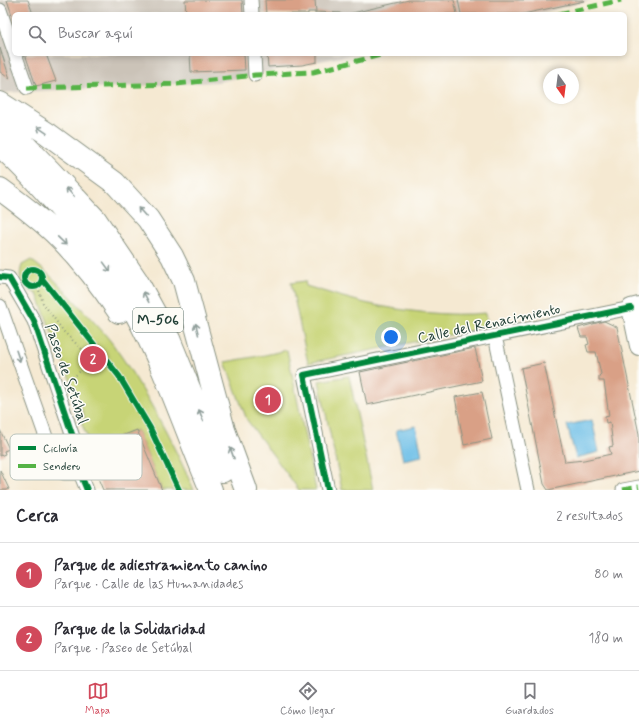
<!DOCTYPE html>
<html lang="es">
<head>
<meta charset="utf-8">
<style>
  body { margin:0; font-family:Mynerve,sans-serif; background:#f2f2f3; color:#2b2b33 }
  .compass { position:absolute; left:543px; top:68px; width:36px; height:36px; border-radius:50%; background:#fff; box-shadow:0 2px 6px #0003; rotate:166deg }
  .you { position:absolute; left:391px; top:337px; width:14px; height:14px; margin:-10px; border:3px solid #fff; border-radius:50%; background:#1a73e8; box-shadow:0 0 0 6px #1a73e833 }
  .badge { display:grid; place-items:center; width:26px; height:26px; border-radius:50%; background:#d1495b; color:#fff; font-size:13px; font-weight:700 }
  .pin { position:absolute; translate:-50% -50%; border:2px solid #fff; box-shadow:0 1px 4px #0006 }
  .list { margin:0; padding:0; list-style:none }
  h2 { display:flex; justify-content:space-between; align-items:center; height:52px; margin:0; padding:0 16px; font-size:17px }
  h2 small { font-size:13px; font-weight:400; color:#7c7c81 }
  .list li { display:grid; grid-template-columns:26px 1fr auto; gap:12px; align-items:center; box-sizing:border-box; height:64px; padding:0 16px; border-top:1px solid #e1e1e2 }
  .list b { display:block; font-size:15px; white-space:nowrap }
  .list p { margin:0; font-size:13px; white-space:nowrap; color:#7c7c81 }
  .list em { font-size:13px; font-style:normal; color:#7c7c81 }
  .icon { flex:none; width:22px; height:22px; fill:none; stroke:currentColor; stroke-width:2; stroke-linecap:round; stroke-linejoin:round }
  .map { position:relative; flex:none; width:639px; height:490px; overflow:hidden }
  .search { position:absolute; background:#fff; box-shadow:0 2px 6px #0003; left:12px; right:12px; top:12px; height:44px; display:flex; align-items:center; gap:10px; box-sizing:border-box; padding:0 14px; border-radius:6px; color:#7c7c81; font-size:15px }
  .sheet { height:180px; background:#fff }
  nav { display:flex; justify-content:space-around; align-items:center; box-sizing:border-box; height:56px; border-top:1px solid #e1e1e2; background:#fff; font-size:11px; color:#7c7c81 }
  nav a { display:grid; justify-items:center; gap:2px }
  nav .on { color:#d1495b }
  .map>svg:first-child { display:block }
</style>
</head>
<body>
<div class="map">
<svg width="639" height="490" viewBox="0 0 639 490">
  <rect width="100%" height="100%" fill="#fdfcf7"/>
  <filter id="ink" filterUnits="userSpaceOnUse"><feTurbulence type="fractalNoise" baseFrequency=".025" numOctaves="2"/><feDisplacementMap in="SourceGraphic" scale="8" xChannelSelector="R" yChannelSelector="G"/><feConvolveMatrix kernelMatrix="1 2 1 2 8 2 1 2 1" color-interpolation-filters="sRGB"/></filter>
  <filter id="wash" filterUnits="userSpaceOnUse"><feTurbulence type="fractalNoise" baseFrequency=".012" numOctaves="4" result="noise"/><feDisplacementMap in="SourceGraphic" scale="16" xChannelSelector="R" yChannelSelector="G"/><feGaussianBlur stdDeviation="0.9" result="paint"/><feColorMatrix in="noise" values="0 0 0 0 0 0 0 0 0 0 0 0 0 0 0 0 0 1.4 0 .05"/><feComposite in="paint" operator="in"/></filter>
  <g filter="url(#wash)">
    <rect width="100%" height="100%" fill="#f5e9d2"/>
    <path fill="#cbc3b8" d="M 0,0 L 592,0 L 537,14 L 14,14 L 14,54 L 354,54 L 218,82 L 3,93 L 0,91 Z"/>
    <path fill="#c7d476" stroke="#738855" d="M 31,260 C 50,274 66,291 82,309 C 92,320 103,331 112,343 C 145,389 171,439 194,490 L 162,490 L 137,430 L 92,448 L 80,420 L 85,418 L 37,294 C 23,288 17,280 22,265 Z
      M 305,281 L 306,286 C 326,292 345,298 365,303 C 401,311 449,317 486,313 L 489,327 L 308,363 L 291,283 Z
      M 287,350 L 316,490 L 299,490 L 247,420 L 225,362 L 265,355 Z
      M 349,376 L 373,490 L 342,490 L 319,381 Z"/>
    <path fill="#6bbee7" stroke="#457e8e" d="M 592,420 L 599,452 L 576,458 L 567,425 Z
      M 416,426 L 422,456 L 403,460 L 396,430 Z"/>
    <g id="blocks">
      <path fill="#d9a086" d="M 7,0 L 28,0 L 33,14 L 14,14 L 14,21 Z
        M 185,0 L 242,0 L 243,14 L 186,14 Z
        M 265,0 L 315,0 L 316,12 L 308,12 L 308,14 L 266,14 Z
        M 409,0 L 454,0 L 457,14 L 348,14 Z
        M 458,0 L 584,0 L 584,1 L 523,14 L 461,14 Z
        M 315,12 L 341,13 L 341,14 L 315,14 Z
        M 0,48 L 10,79 L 0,72 Z
        M 25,54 L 46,54 L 56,81 L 36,86 Z
        M 190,54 L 244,54 L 245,70 L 191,72 Z
        M 267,54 L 317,54 L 317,62 L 302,65 L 268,67 Z
        M 604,321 L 617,327 L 639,434 L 639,471 L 548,490 L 544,484 L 521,368 L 544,363 L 565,462 L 584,460 L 611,454 L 609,447 L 613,446 L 610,422 L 606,423 L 605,417 L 609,416 L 604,381 L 599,381 L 599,376 L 601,374 L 596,352 L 588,352 L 586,345 L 589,344 L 587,337 L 581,337 L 578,328 Z
        M 475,348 L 482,381 L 367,405 L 360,372 Z
        M 482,392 L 492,439 L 464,445 L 455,397 Z
        M 0,430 L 9,449 L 4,451 L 5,454 L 0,456 Z
        M 137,430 L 162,490 L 103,490 L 86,450 Z
        M 0,470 L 9,489 L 7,490 L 0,490 Z"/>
    </g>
  </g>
  <g filter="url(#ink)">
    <use href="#blocks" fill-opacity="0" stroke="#8a9383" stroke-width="1"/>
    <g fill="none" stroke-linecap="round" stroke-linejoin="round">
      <defs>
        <path id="street" d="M 251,0 L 252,14
          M 0,10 L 14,51
          M 15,54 L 27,88
          M 254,54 L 255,75
          M 0,277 L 9,278 L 34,321 L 80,458 L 82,466 L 80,473 L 87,490
          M 0,306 L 53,457 L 64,473 L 80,473
          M 495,336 L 528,490
          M 328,490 L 304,375 L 631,308
          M 623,490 L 639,487"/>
        <path id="secondary" d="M 639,306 L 631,308 L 639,346"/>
        <path id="highway" d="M 0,103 L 48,134 L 115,183 L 148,219 L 172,256 L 184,281 L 224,430 L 246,490
          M 0,123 L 17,137 L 50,171 L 95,219 L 137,281 L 169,339 L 223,471
          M 0,146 C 19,162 36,181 53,200 C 84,234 113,271 135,312 C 166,369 186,431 211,490
          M 0,189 C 11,197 23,206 34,215 C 67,241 96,277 119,312"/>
      </defs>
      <use href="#street" stroke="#8a9383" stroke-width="15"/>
      <use href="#secondary" stroke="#8a9383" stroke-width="20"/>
      <use href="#highway" stroke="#8a9383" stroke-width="24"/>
      <path stroke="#8a9383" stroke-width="2" stroke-dasharray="1 3" stroke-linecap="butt" d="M 38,287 L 43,303 L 64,332 L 91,358 C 85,367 76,377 66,381
        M 91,358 L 100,351"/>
      <use href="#street" stroke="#fff" stroke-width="13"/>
      <use href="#secondary" stroke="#fff" stroke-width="18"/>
      <use href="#highway" stroke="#fff" stroke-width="22"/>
      <path stroke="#55b346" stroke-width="5" stroke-dasharray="10 5" stroke-linecap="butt" d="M 559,14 L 621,0
        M 27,88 L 177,84 L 255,75 L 313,72 L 385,54
        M 623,490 L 639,487"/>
      <defs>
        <path id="cycleway" d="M24 278a9 9 0 1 1 18 0a9 9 0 1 1-18 0Z
          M 0,277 L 9,278 L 34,321 L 80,458 L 82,466 L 80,473 L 87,490
          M 43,280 L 119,376 L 150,428 L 179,490
          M 328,490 L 304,375 L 631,308"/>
      </defs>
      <use href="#cycleway" stroke="#fdfcf7" stroke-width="8"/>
      <use href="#cycleway" stroke="#00873e" stroke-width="6"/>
    </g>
    <defs><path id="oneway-shaft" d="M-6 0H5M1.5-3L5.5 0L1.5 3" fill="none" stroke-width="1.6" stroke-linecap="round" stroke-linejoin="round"/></defs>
    <g stroke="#8f9e9a">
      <use href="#oneway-shaft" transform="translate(42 130) rotate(-146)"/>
      <use href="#oneway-shaft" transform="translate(70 192) rotate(-133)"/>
      <use href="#oneway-shaft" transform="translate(142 212) rotate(-132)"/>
      <use href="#oneway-shaft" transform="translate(62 241) rotate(44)"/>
      <use href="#oneway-shaft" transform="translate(107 267) rotate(54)"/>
      <use href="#oneway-shaft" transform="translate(146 297) rotate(-118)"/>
      <use href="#oneway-shaft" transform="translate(197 329) rotate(-104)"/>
      <use href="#oneway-shaft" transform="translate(18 356) rotate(71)"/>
      <use href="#oneway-shaft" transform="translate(201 415) rotate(-112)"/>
      <use href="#oneway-shaft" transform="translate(232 453) rotate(-110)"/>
    </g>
  </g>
  <g text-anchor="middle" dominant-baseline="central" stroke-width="3" stroke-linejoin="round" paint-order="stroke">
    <rect fill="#fdfcf7" stroke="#62766e" stroke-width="1" x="133" y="308" width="50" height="24" rx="3"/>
    <g font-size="14" font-weight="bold" fill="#1f3d34">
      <text x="158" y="320">M-506</text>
    </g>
    <g font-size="15" fill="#1f3d34" stroke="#fdfcf7">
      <text transform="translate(489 324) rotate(-12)">Calle del Renacimiento</text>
      <text transform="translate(66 374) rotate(71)">Paseo de Setúbal</text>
    </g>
  </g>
  <rect x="10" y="434" width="132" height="46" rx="6" fill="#fdfcf7" stroke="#bac3bc" stroke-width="1"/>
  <rect x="18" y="446" width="18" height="4" fill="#00873e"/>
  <rect x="18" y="464" width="18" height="4" fill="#55b346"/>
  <g font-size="11" fill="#1f3d34">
    <text x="43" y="452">Ciclovía</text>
    <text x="43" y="470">Sendero</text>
  </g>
</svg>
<svg class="compass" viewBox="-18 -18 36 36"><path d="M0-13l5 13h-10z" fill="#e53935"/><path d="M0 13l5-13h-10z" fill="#7c7c81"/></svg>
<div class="you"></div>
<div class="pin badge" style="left:268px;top:400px">1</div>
<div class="pin badge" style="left:93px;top:359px">2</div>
<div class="search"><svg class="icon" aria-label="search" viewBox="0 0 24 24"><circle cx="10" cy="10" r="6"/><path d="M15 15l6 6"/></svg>Buscar aquí</div>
</div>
<section class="sheet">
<h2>Cerca<small>2 resultados</small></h2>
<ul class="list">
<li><span class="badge">1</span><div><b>Parque de adiestramiento canino</b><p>Parque · Calle de las Humanidades</p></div><em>80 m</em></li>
<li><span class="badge">2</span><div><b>Parque de la Solidaridad</b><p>Parque · Paseo de Setúbal</p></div><em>180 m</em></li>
</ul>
</section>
<nav>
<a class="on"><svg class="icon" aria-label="map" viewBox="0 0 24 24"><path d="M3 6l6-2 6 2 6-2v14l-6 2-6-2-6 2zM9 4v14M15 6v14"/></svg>Mapa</a>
<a><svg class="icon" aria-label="directions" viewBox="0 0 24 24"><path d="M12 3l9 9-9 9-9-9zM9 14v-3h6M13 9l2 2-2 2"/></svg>Cómo llegar</a>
<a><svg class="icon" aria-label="saved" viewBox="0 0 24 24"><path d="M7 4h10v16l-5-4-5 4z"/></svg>Guardados</a>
</nav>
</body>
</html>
